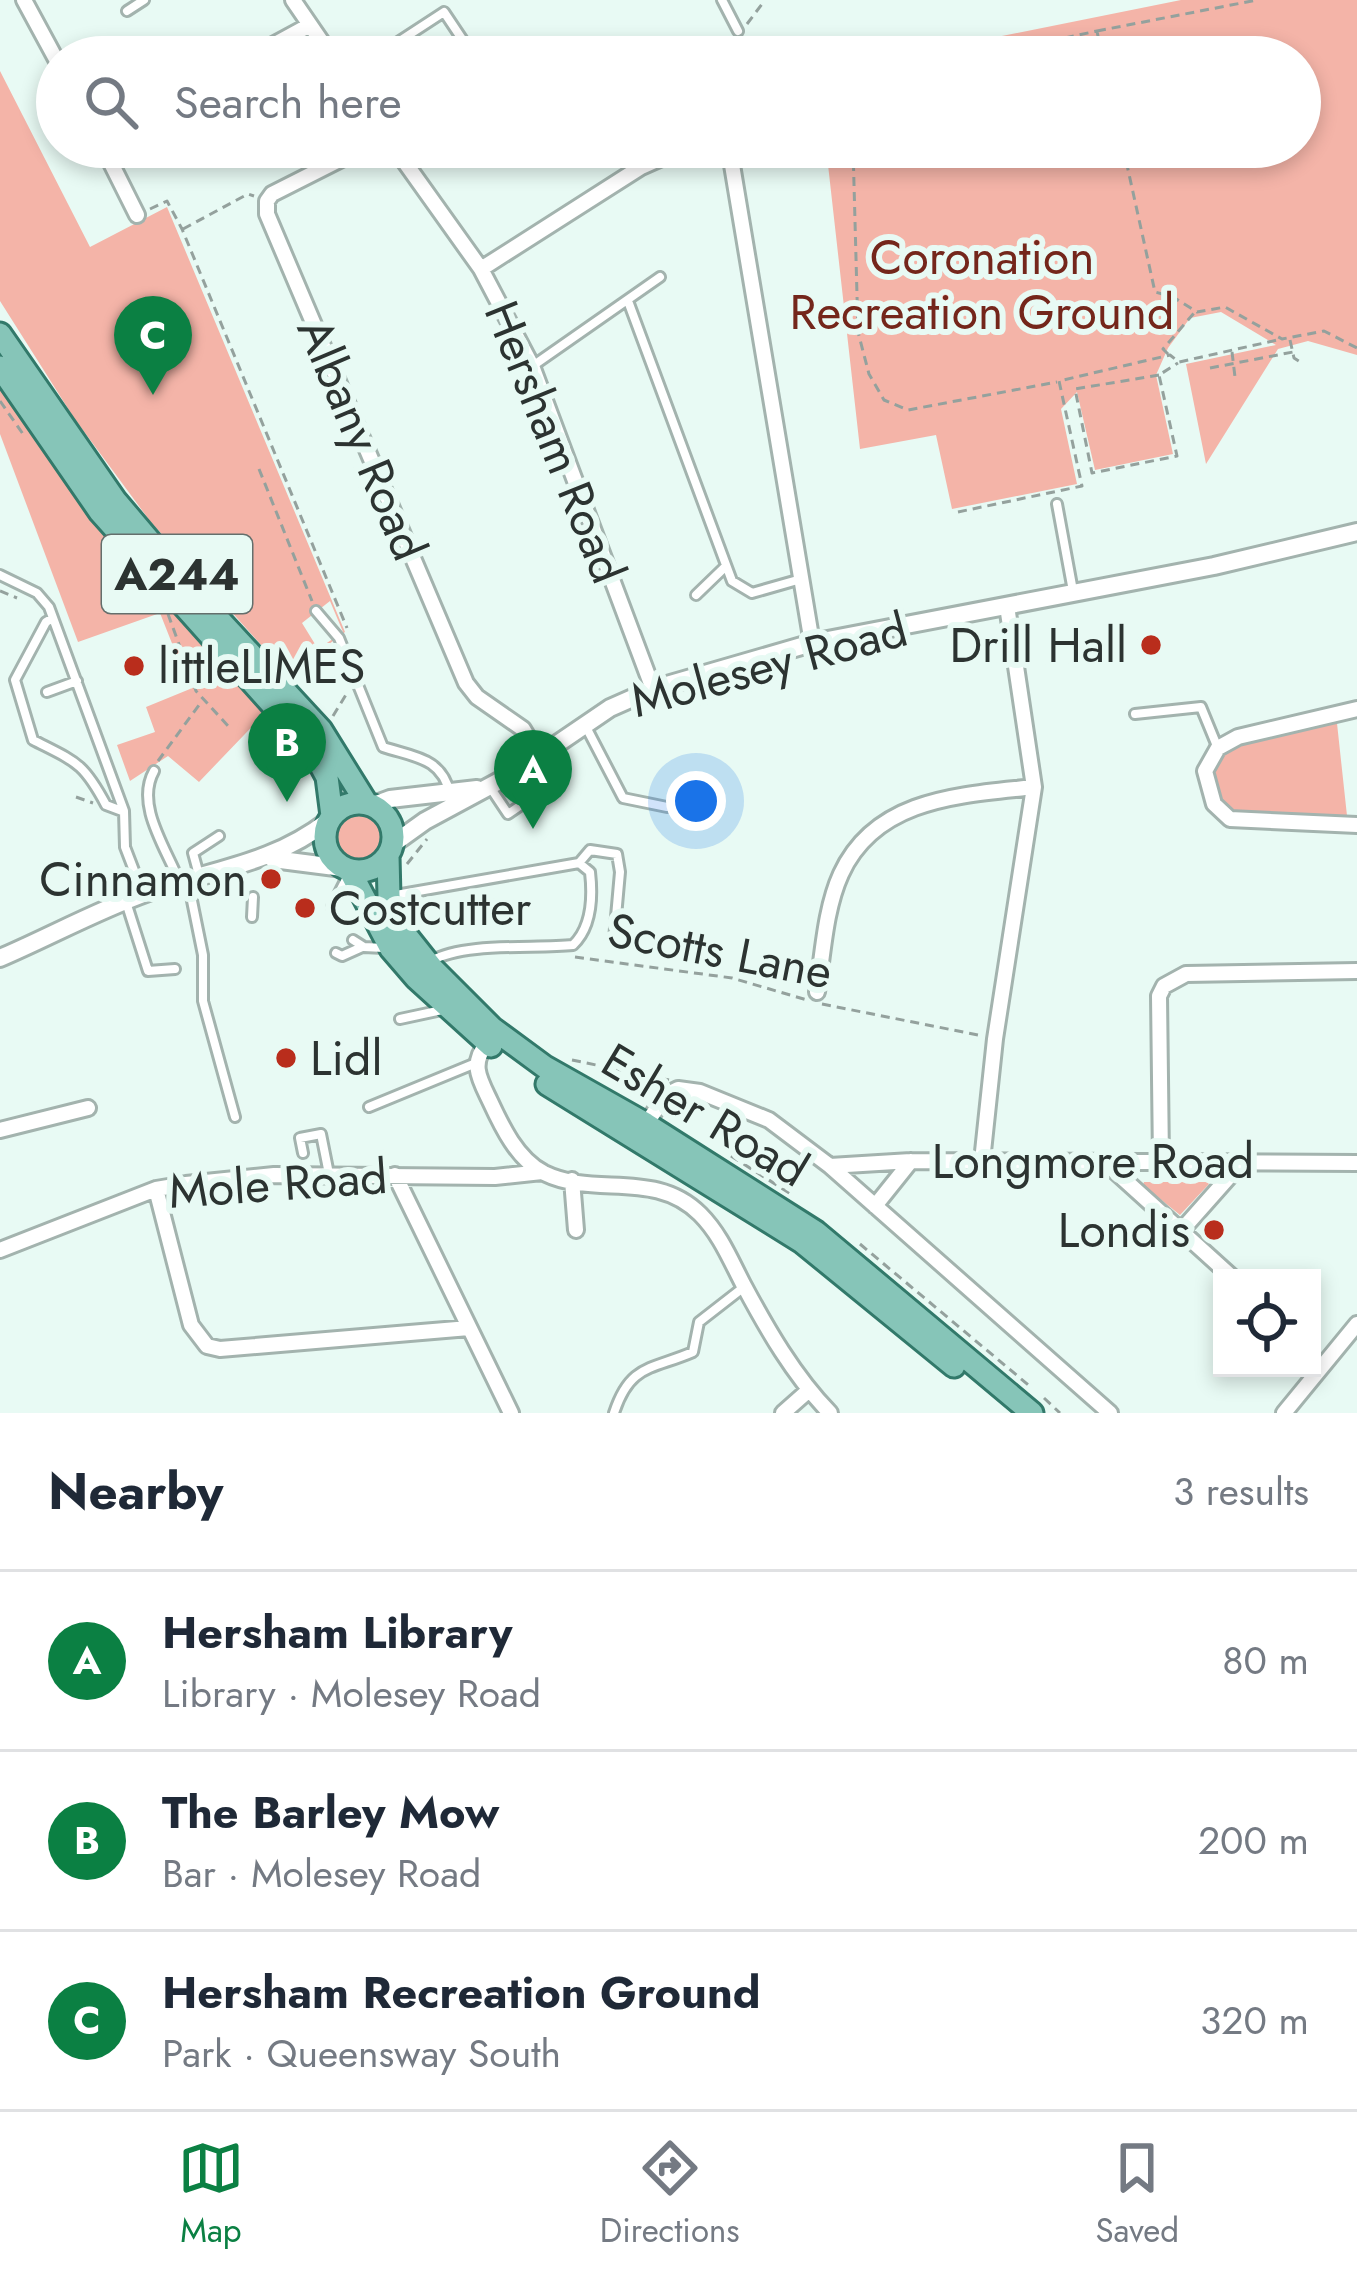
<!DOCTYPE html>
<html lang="en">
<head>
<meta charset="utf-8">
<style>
  body { margin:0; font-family:Jost,sans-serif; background:#f2f2f3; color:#1f2937 }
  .controls { position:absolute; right:36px; bottom:36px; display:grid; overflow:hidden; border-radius:0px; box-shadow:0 6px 18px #0003 }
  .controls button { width:108px; height:108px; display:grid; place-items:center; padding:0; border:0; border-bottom:3px solid #e0e1e3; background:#fff; color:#1f2937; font:60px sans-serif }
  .you { position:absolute; left:696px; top:801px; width:42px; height:42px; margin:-30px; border:9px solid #fff; border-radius:50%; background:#1a73e8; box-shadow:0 0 0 18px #1a73e833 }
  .badge { display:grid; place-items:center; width:78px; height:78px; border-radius:50%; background:#0b8043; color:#fff; font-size:39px; font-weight:700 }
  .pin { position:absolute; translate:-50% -99px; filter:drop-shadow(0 3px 6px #0008) }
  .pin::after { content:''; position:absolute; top:63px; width:42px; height:36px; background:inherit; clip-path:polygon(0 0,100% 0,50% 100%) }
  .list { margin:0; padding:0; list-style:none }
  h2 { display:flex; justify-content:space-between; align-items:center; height:156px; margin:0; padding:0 48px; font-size:51px }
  h2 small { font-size:39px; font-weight:400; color:#747a83 }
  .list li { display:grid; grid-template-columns:78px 1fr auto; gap:36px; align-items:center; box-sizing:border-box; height:180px; padding:0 48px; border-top:3px solid #e0e1e3 }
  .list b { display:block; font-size:45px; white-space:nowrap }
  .list p { margin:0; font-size:39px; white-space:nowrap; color:#747a83 }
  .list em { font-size:39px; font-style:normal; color:#747a83 }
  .icon { flex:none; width:66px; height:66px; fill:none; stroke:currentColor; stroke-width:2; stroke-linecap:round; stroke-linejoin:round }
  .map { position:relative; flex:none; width:1357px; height:1413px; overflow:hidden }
  .search { position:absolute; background:#fff; box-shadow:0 6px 18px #0003; left:36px; right:36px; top:36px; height:132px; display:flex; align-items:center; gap:30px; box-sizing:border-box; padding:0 42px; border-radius:66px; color:#747a83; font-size:45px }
  .sheet { height:696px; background:#fff }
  nav { display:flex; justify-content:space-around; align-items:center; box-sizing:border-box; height:168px; border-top:3px solid #e0e1e3; background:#fff; font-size:33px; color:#747a83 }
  nav a { display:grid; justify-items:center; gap:6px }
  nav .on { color:#0b8043 }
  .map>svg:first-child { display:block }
</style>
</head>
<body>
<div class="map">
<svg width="1357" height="1413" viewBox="0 0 1357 1413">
  <rect width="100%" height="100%" fill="#e8faf4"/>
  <path fill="#f4b4a8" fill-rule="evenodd" d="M 1181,0 L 1357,0 L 1357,355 L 1308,341 L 1278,349 L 1206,464 L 1186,364 L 1276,345 L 1221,312 L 1190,318 L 1168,348 L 1156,375 L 1173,454 L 1095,470 L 1077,392 L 1061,409 L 1077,484 L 952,509 L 936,435 L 860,449 L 826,147 L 1300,147 L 1300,57 L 898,57 Z
    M 0,71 L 90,247 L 167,207 L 345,632 L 288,675 L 150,521 L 74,418 L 0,301 ZM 330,601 L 343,632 L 318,649 L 302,623 Z
    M 0,379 L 265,713 L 199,782 L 168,756 L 130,781 L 117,745 L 155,732 L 146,707 L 190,689 L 160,613 L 78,642 L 0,434 Z
    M 1336,714 L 1348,825 L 1221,813 L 1207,763 L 1218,748 Z
    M333 837a26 26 0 1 1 52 0a26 26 0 1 1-52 0Z
    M 1144,1182 L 1207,1182 L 1209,1184 L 1180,1215 L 1143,1185 Z"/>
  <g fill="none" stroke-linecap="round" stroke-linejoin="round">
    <defs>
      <path id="service" d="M 722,0 L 738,31
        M 127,11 L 144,0
        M 375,57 L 444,12 L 474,57
        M 628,301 L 732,581 L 752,593 L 801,579
        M 534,365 L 660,277
        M 1057,504 L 1073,591
        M 0,575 L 37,593 L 49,607 L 124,811 L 125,847 L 143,894
        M 696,595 L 725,567
        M 316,611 L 339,638 L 383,747 C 413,757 442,757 450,794
        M 53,618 L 46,622 L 15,680 L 33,740 C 76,762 83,762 106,805 L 122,811
        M 47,692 L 77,681
        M 1135,714 L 1201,707 L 1217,746
        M 585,725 L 623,798 L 667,807
        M 154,771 C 135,805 166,848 179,881
        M 490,787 L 508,814 L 543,790 L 529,765
        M 579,863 L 590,850 L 617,854 L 620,872 L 614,939
        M 199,875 L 193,853 L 219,836
        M 188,881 L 203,955 L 203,1001 L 235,1117
        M 390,896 L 579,863 L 590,872 C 593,898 592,927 573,945 C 533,949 465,942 431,961
        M 126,902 L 148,971 L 175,969
        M 335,915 L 332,907 L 349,873
        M 252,917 L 253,897
        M 353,940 L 364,947 L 384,948
        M 336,953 L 342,956 L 362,947
        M 400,1019 L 442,1010
        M 369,1107 L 476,1063
        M 303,1153 L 300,1138 L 321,1134 L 329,1174
        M 614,1413 C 630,1364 651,1370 693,1352 L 699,1322 L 744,1287"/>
      <path id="minor" d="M 24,0 L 57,61
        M 293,0 L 332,57
        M 251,57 L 310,25
        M 667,57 L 681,49
        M 103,147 L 137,215
        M 365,147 L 272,194 L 267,201 L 267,214 L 466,683 L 477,697 L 523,729 L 539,756
        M 394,147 L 481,269 L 532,366 L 653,689
        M 729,147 L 812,643
        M 481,269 L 641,167 L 686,147
        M 1357,709 L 1238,737 L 1218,748 L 1205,771 L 1214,804 L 1230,819 L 1357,825
        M 817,992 C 823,954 825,909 841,874 C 876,797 963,795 1034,787
        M 487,1043 C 470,1064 479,1078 490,1101 C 502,1127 517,1159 544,1173 C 595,1198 655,1169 700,1214 C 720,1234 730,1259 743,1284 C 767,1329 794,1376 830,1413
        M 646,1124 L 666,1095 L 678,1089 L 700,1092 L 769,1120 L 830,1166 L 1110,1413
        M 0,1130 L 88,1108
        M 1161,1160 L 1159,996 L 1164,986 L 1186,974 L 1357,971
        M 982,1161 L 995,1039 L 1034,787 L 1007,606
        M 1106,1163 L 1233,1278
        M 830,1166 L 911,1161 L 1357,1163
        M 395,1175 L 511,1413
        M 572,1180 L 576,1230
        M 156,1189 L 191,1325 L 207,1346 L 220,1349 L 469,1328
        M 875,1206 L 911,1161
        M 1181,1231 L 1243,1161
        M 0,1250 L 156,1189 L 186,1184 L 274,1175 L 495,1177 L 542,1172
        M 783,1413 L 809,1390
        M 1284,1413 L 1357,1324"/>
      <path id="tertiary" d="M 371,806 L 390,799 L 477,789
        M 393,844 L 425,821 L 516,772 L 610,708 L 653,689 L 812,643 L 1214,566 L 1357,532
        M 273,859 L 343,868
        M 0,958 C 49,937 96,911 146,893 C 212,869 271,865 328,821"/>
      <path id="primary" d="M 0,334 L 115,500 L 187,585 L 321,730 L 367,804
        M 0,367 L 100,512 L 312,749 L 327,777 L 332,816
        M325 837a34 34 0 1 1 68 0a34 34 0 1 1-68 0Z
        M 388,856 L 389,897 L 398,925 L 433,969 L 492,1028 L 545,1067 L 646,1124 L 816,1232 L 1032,1413
        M 350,871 L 391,949 L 416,978 L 491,1046
        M 547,1084 L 802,1242 L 954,1366"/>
    </defs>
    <use href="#service" stroke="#a3b3ae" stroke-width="14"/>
    <use href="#minor" stroke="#a3b3ae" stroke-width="20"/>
    <use href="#tertiary" stroke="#a3b3ae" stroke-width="22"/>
    <use href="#primary" stroke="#32796a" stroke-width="27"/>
    <path stroke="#94a19d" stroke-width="3" stroke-dasharray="9 6" stroke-linecap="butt" d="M 747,24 L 765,0
      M 1097,31 L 1257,0
      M 719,57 L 732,39
      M 977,57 L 1097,31 L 1102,57
      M 853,147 L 858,332 L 869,374 L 884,400 L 908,410 L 1057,382
      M 1123,147 L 1155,292 L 1173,297 L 1197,312 L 1225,307 L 1282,339 L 1324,331 L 1357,348
      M 150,209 L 167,201 L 182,229 L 347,628
      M 183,229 L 248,194 L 254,196
      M 1290,340 L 1294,358 L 1302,363
      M 1232,352 L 1235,377
      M 1168,354 L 1163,349 L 1194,313
      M 1210,368 L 1293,352
      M 1159,375 L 1075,389 L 1092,473 L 1177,456 L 1159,375 L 1178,363
      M 0,401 L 23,434
      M 259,469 L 312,601
      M 958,512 L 1082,486 L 1059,381 L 1170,355 L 1179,362 L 1282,339
      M 0,591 L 17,598
      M 168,614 L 196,691 L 230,728
      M 333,716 L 347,693
      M 158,761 L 202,701
      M 76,797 L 93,803
      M 407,864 L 427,839
      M 575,957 L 732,978 L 807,1000
      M 822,1004 L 983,1036
      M 572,1060 L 669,1080
      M 731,1156 L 794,1196
      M 860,1244 L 1032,1388
      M 1044,1398 L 1060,1413"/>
    <use href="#service" stroke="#fff" stroke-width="8"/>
    <use href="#minor" stroke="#fff" stroke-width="14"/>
    <use href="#tertiary" stroke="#fff" stroke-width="16"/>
    <use href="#primary" stroke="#86c5b8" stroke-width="21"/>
  </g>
  <g fill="#b92d1c" stroke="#e8faf4" stroke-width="4.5">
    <circle cx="1151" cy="645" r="12"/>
    <circle cx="134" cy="666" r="12"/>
    <circle cx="271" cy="879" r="12"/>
    <circle cx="305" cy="908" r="12"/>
    <circle cx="286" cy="1058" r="12"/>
    <circle cx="1214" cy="1230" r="12"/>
  </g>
  <g text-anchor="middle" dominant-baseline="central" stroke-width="12" stroke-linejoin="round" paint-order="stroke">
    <rect fill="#e8faf4" stroke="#646f6c" stroke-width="3" x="102" y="535" width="150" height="78" rx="9"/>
    <g font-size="45" font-weight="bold" fill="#2c3331">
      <text x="177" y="574">A244</text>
    </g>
    <g font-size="48" fill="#74261b" stroke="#e8faf4">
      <text x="982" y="257">Coronation<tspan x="982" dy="55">Recreation Ground</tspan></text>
    </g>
    <g font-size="48" fill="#2c3331" stroke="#e8faf4">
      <text transform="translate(362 439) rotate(67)">Albany Road</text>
      <text transform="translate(555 442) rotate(68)">Hersham Road</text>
      <text transform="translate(769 665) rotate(-15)">Molesey Road</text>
      <text transform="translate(720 951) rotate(11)">Scotts Lane</text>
      <text transform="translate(705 1115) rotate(31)">Esher Road</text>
      <text x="1093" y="1161">Longmore Road</text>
      <text transform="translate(278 1184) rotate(-4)">Mole Road</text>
    </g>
    <g font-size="48" fill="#2c3331" stroke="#e8faf4" text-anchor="end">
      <text x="1127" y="645">Drill Hall</text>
      <text x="158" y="666" text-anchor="start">littleLIMES</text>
      <text x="247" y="879">Cinnamon</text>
      <text x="329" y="908" text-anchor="start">Costcutter</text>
      <text x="310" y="1058" text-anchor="start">Lidl</text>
      <text x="1190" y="1230">Londis</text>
    </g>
  </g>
</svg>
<div class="controls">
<button><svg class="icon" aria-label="locate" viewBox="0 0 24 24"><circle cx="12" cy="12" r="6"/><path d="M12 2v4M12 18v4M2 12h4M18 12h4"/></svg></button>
</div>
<div class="you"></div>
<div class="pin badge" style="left:533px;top:829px">A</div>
<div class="pin badge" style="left:287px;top:802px">B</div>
<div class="pin badge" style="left:153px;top:395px">C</div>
<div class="search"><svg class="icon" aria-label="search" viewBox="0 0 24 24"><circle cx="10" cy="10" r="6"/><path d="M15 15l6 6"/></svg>Search here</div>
</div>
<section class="sheet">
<h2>Nearby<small>3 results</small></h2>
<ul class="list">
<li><span class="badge">A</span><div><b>Hersham Library</b><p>Library · Molesey Road</p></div><em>80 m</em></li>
<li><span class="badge">B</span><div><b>The Barley Mow</b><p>Bar · Molesey Road</p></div><em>200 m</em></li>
<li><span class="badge">C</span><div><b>Hersham Recreation Ground</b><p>Park · Queensway South</p></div><em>320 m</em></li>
</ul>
</section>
<nav>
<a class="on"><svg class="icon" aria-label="map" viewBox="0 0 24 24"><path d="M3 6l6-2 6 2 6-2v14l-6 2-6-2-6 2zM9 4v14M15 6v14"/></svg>Map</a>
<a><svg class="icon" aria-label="directions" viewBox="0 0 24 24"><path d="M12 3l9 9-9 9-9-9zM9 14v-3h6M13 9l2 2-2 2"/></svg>Directions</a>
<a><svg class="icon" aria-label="saved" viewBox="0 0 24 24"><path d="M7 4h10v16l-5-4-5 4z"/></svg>Saved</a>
</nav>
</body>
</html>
